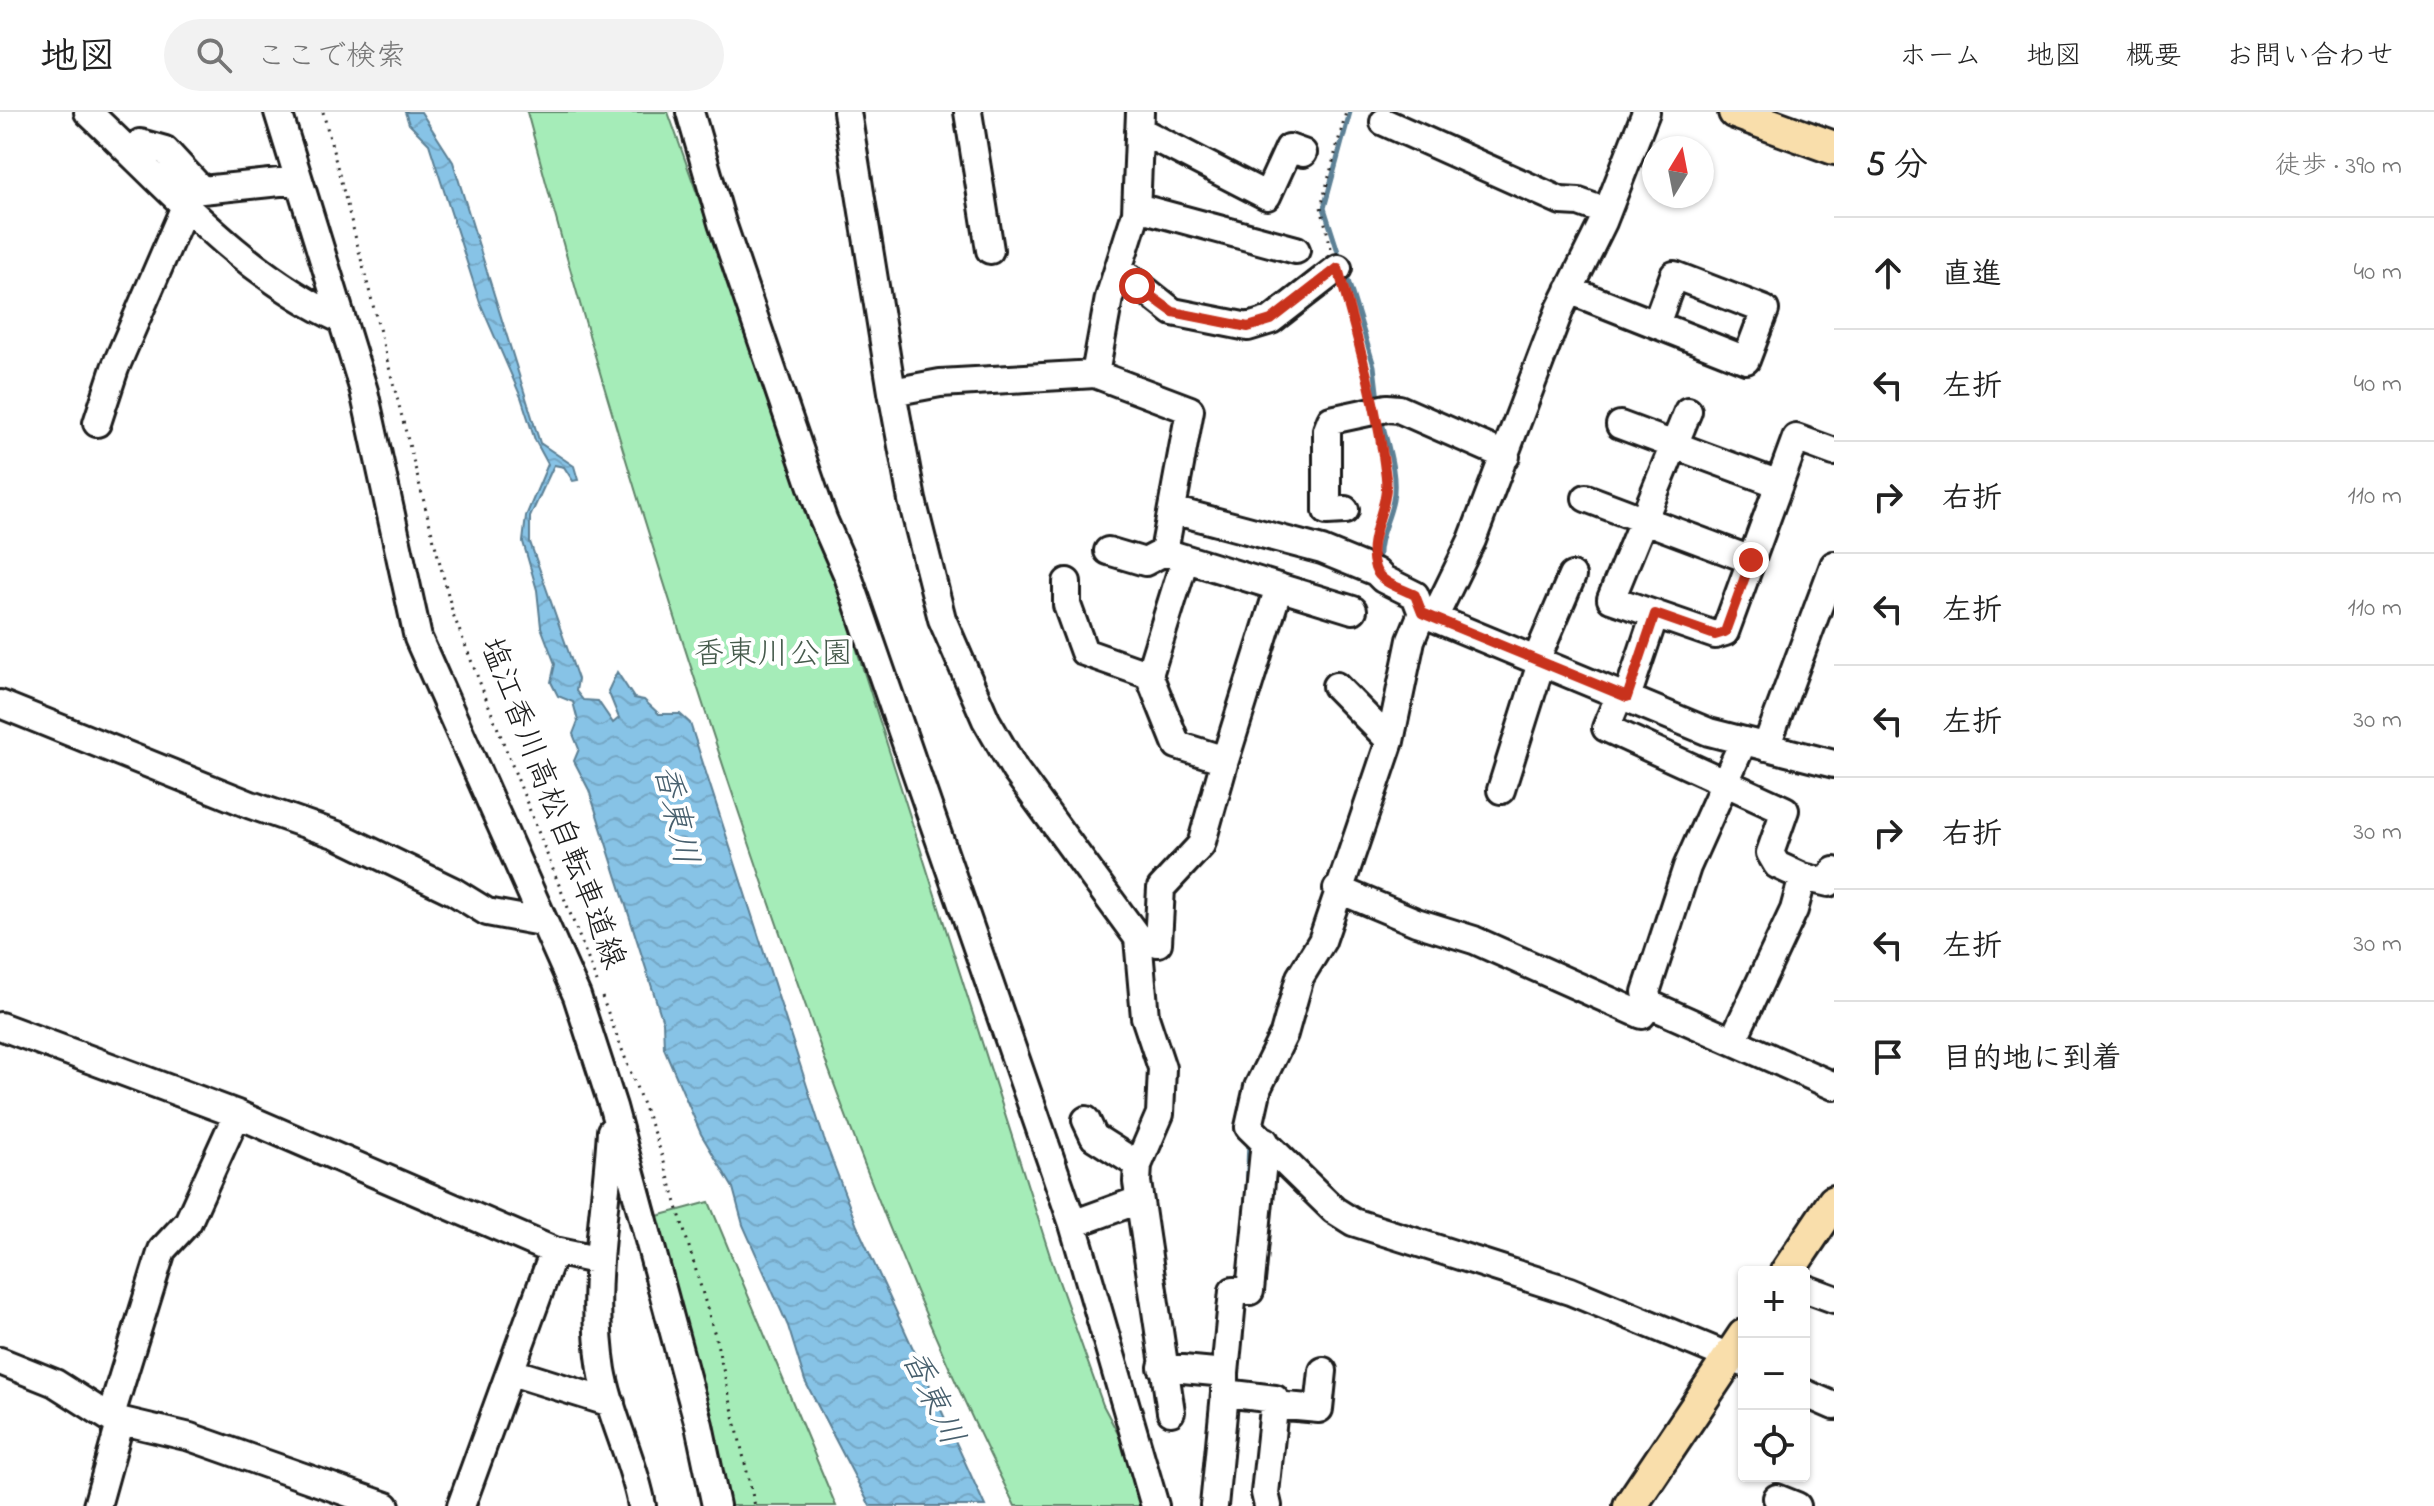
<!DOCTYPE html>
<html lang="ja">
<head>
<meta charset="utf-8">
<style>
  body { margin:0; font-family:"Indie Flower","Klee One",sans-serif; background:#f2f2f2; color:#222 }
  .controls { position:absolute; right:24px; bottom:24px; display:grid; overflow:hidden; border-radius:8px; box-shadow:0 2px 6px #0004 }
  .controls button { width:72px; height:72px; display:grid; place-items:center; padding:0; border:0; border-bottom:2px solid #e0e0e0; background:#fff; color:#222; font:40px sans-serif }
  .compass { position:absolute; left:1642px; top:24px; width:72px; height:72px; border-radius:50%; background:#fff; box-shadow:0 2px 6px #0004; rotate:10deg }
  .stop { position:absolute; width:24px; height:24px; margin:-18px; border:6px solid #c8321e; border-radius:50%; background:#fff }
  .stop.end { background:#c8321e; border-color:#fff; box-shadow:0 2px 8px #0008 }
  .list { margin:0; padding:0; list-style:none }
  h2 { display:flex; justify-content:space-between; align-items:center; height:104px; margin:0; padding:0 32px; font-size:34px }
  h2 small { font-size:26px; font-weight:400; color:#767676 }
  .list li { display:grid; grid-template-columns:52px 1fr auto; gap:24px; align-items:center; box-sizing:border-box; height:112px; padding:0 32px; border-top:2px solid #e0e0e0 }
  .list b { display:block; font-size:30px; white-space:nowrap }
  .list em { font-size:26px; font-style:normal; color:#767676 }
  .icon { flex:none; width:44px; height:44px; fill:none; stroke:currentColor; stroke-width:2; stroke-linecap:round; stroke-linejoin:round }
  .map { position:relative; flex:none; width:1834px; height:1394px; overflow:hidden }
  header { display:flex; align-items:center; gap:48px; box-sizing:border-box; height:112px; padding:0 40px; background:#fff; border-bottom:2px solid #e0e0e0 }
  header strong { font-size:38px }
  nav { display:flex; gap:44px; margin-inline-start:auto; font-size:28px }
  .search { width:560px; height:72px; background:#f2f2f2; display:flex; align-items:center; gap:20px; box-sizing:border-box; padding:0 28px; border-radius:44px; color:#767676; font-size:30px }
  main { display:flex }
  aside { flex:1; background:#fff }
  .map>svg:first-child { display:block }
</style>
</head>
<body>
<header>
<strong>地図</strong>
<div class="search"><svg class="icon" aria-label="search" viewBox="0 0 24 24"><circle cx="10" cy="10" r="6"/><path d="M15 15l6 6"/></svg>ここで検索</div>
<nav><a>ホーム</a><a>地図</a><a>概要</a><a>お問い合わせ</a></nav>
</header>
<main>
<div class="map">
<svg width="1834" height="1394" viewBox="0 0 1834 1394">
  <defs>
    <pattern id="water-waves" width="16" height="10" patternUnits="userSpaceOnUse" patternTransform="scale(2)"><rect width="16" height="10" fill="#87c3e6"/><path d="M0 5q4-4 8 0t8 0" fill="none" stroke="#74a7c5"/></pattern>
  </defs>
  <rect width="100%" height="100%" fill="#fff"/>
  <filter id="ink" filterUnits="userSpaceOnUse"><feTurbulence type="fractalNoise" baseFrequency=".0125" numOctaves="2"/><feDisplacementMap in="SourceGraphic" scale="16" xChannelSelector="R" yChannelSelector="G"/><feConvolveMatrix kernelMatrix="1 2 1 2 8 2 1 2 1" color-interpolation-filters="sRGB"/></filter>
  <g filter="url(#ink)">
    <path fill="#a5ecb8" stroke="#60846a" stroke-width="2" d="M 527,0 L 668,0 L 835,469 L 1051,1147 L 1103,1293 L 1136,1356 L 1146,1394 L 1015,1394 C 903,1172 819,939 740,704 C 662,472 590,237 527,0 Z
      M 709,1090 L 836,1394 L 728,1394 L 650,1106 Z"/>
    <path fill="url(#water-waves)" stroke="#5c8095" stroke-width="2" d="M 405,0 L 421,0 L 453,50 L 540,331 L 574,354 L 578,368 L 573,369 L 564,355 L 554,353 L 530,405 L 530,430 L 578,567 L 576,579 L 583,588 L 598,589 L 613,611 L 619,606 L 608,579 L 617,560 L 634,586 L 644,588 L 659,602 L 680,602 L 690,611 L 824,1027 L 857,1114 L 985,1394 L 870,1394 L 805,1269 L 788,1214 L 743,1113 L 733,1076 L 701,1022 L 664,936 L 663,910 L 589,678 L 574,649 L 579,637 L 573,622 L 578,609 L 573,590 L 558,584 L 551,570 L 555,552 L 541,515 L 537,478 L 523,430 L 526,404 L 548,352 L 535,328 L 521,285 L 480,191 L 429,32 L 409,12 Z"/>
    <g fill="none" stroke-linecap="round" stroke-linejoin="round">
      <path stroke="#5c8095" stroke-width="5" d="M 1341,149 L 1324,96 L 1350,0
        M 1346,162 L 1374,254 L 1378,288
        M 1379,449 C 1377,426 1389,410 1393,388 C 1398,361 1387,332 1381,306
        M 1247,1082 L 1249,1028"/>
      <defs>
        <path id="minor" d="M 88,0 C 167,74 242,162 342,208
          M 278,0 L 364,279 L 418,526 L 577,884 L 613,995 L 699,1313 L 716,1394
          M 690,0 L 722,111 L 823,407 L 848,464 L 1073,1112
          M 847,0 L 892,280 L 912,388 L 942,507 L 986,608 L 1015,658 L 1138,826 L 1145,905 L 1162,956 L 1160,1002 L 1138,1053 L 1137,1070 L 1171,1300
          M 968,0 L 990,138
          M 1384,10 L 1561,89 L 1579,90 L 1607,100
          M 1139,18 L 1267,84 L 1289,36 L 1303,41
          M 133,42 L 140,31 L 165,38 L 202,78 L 299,68
          M 1137,95 L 1296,138
          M 1120,158 L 1173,200 L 1248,215 L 1271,208 L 1338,156
          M 1569,178 L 1746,248 L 1765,198 L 1674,163 L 1656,212
          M 1095,262 L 1109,186 L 1136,101 L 1140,0
          M 892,280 L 940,271 L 1095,262 L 1190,298 L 1164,440 L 1353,498
          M 1688,299 L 1611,487 L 1715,523 L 1725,520 L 1796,326 L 1834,340
          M 97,311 L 115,256 L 186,92
          M 1620,313 L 1779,372
          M 1586,386 L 1751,448
          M 1172,398 L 1322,438 L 1376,460 L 1383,467 L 1415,483 L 1422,501 L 1411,528 L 1390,629 L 1322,829 L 1300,865 L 1284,922 L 1258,975 L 1249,1015 L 1334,1098 L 1353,1110 L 1570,1179 L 1744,1251
          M 1345,398 L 1327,399 L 1327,318 L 1331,308 L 1387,296 L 1399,297 L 1506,344
          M 1108,439 L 1145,450 L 1164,440
          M 1185,447 L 1149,563 L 1177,633 L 1225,648 L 1279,475
          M 1067,470 L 1067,493 L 1084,540 L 1149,563
          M 1422,501 L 1709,620 L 1834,652
          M 1434,506 L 1472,428 L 1560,197 L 1603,110 L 1646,0
          M 1537,546 L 1572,464
          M 1336,574 L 1390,629
          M 1620,582 L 1606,616 L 1785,698 L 1770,741 L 1777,753 L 1803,765 L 1794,798 L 1733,928
          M 1627,585 L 1655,502
          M 0,592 L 251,693 L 337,723 L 453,779 L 487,800 L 541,810
          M 1743,630 L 1687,755 L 1646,880 L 1649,892 L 1834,974
          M 1766,635 L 1834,453
          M 1501,678 L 1542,548
          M 1803,765 L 1829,771 L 1834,759
          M 1337,777 L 1416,810 L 1474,828 L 1642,903 L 1649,892
          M 1158,831 L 1161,776 L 1201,733 L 1225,648
          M 0,914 L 237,1002 L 554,1139 L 596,1148
          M 1086,1008 L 1094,1025 L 1138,1053
          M 611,1019 C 606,1100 589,1176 602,1258 C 610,1305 634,1348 642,1394
          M 1139,1088 L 1073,1112 L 1155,1394
          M 1804,1176 L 1834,1187
          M 0,1249 L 55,1271 L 110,1306 L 190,1325 L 386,1394
          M 1162,1255 L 1225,1261 L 1225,1281 L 1275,1287 L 1265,1381 L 1268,1394
          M 1225,1261 L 1233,1179 L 1250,1179 L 1265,1029
          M 521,1263 L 611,1291
          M 1804,1281 L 1834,1294
          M 1275,1293 L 1319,1297 L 1323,1259
          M 110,1306 L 162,1138 L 188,1110 L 237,1002
          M 1777,1386 L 1797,1394
          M 97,1394 L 121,1308
          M 461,1394 L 554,1139
          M 1214,1394 L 1225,1281"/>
        <path id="major" d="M 1735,0 L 1834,36
          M 1787,1160 L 1834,1090
          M 1630,1394 L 1744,1224"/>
      </defs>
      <use href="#minor" stroke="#1c1c1c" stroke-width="32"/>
      <use href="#major" stroke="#1c1c1c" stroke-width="38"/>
      <path stroke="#1c1c1c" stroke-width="3" stroke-dasharray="2 6" stroke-linecap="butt" d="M 323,0 L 453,502 L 597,870
        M 1331,136 L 1321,95 L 1346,0
        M 1344,177 L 1370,278
        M 1373,435 L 1386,382 L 1378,321
        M 602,885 L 661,1040 L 715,1223 L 755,1394"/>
      <use href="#minor" stroke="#fff" stroke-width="26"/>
      <use href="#major" stroke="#f9deab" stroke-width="32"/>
    </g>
  </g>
  <g fill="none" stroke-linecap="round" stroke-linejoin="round" filter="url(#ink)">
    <path stroke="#c8321e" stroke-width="10" d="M 1137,174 L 1173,200 L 1248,215 L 1271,208 L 1338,156 C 1357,225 1378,295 1386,366 C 1389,397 1365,426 1375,456 C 1380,471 1401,476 1415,483 L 1422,501 L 1627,585 L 1655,502 L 1715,523 L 1725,520 L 1751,448"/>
  </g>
  <g text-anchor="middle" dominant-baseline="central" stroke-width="8" stroke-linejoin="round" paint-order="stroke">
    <g font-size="32" fill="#455a4b" stroke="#fff">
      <text x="773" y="543">香東川公園</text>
    </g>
    <g font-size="32" fill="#1c1c1c" stroke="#fff">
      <text transform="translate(551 692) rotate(69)">塩江香川高松自転車道線</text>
    </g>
    <g font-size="34" font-style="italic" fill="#475f6d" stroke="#fff">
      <text transform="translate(674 703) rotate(78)">香東川</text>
      <text transform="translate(931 1286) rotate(65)">香東川</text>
    </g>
  </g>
</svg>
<div class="controls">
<button>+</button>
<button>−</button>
<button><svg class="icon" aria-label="locate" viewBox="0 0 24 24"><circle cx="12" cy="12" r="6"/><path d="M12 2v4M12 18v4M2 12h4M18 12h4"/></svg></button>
</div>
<svg class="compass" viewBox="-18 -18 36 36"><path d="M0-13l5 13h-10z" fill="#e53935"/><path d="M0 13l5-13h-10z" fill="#767676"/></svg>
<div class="stop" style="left:1137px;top:174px"></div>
<div class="stop end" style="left:1751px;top:448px"></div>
</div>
<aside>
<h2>5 分<small>徒歩 · 390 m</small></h2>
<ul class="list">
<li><svg class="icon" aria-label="ahead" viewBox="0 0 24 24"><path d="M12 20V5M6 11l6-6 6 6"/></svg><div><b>直進</b></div><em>40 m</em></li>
<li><svg class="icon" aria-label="left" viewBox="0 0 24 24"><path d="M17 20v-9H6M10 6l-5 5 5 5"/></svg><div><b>左折</b></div><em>40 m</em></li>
<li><svg class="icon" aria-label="right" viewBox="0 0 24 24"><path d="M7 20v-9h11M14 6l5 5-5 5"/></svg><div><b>右折</b></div><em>110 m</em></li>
<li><svg class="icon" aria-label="left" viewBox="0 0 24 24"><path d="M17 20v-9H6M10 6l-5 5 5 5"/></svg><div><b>左折</b></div><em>110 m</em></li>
<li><svg class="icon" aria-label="left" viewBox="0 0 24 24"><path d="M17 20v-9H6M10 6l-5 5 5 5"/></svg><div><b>左折</b></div><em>30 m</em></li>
<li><svg class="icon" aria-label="right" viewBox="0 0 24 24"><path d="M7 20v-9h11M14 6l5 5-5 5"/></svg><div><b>右折</b></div><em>30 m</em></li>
<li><svg class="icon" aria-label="left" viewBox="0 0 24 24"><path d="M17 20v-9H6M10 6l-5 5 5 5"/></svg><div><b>左折</b></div><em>30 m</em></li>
<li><svg class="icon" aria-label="arrive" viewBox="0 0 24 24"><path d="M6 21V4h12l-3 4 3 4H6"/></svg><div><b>目的地に到着</b></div></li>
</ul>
</aside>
</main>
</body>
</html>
